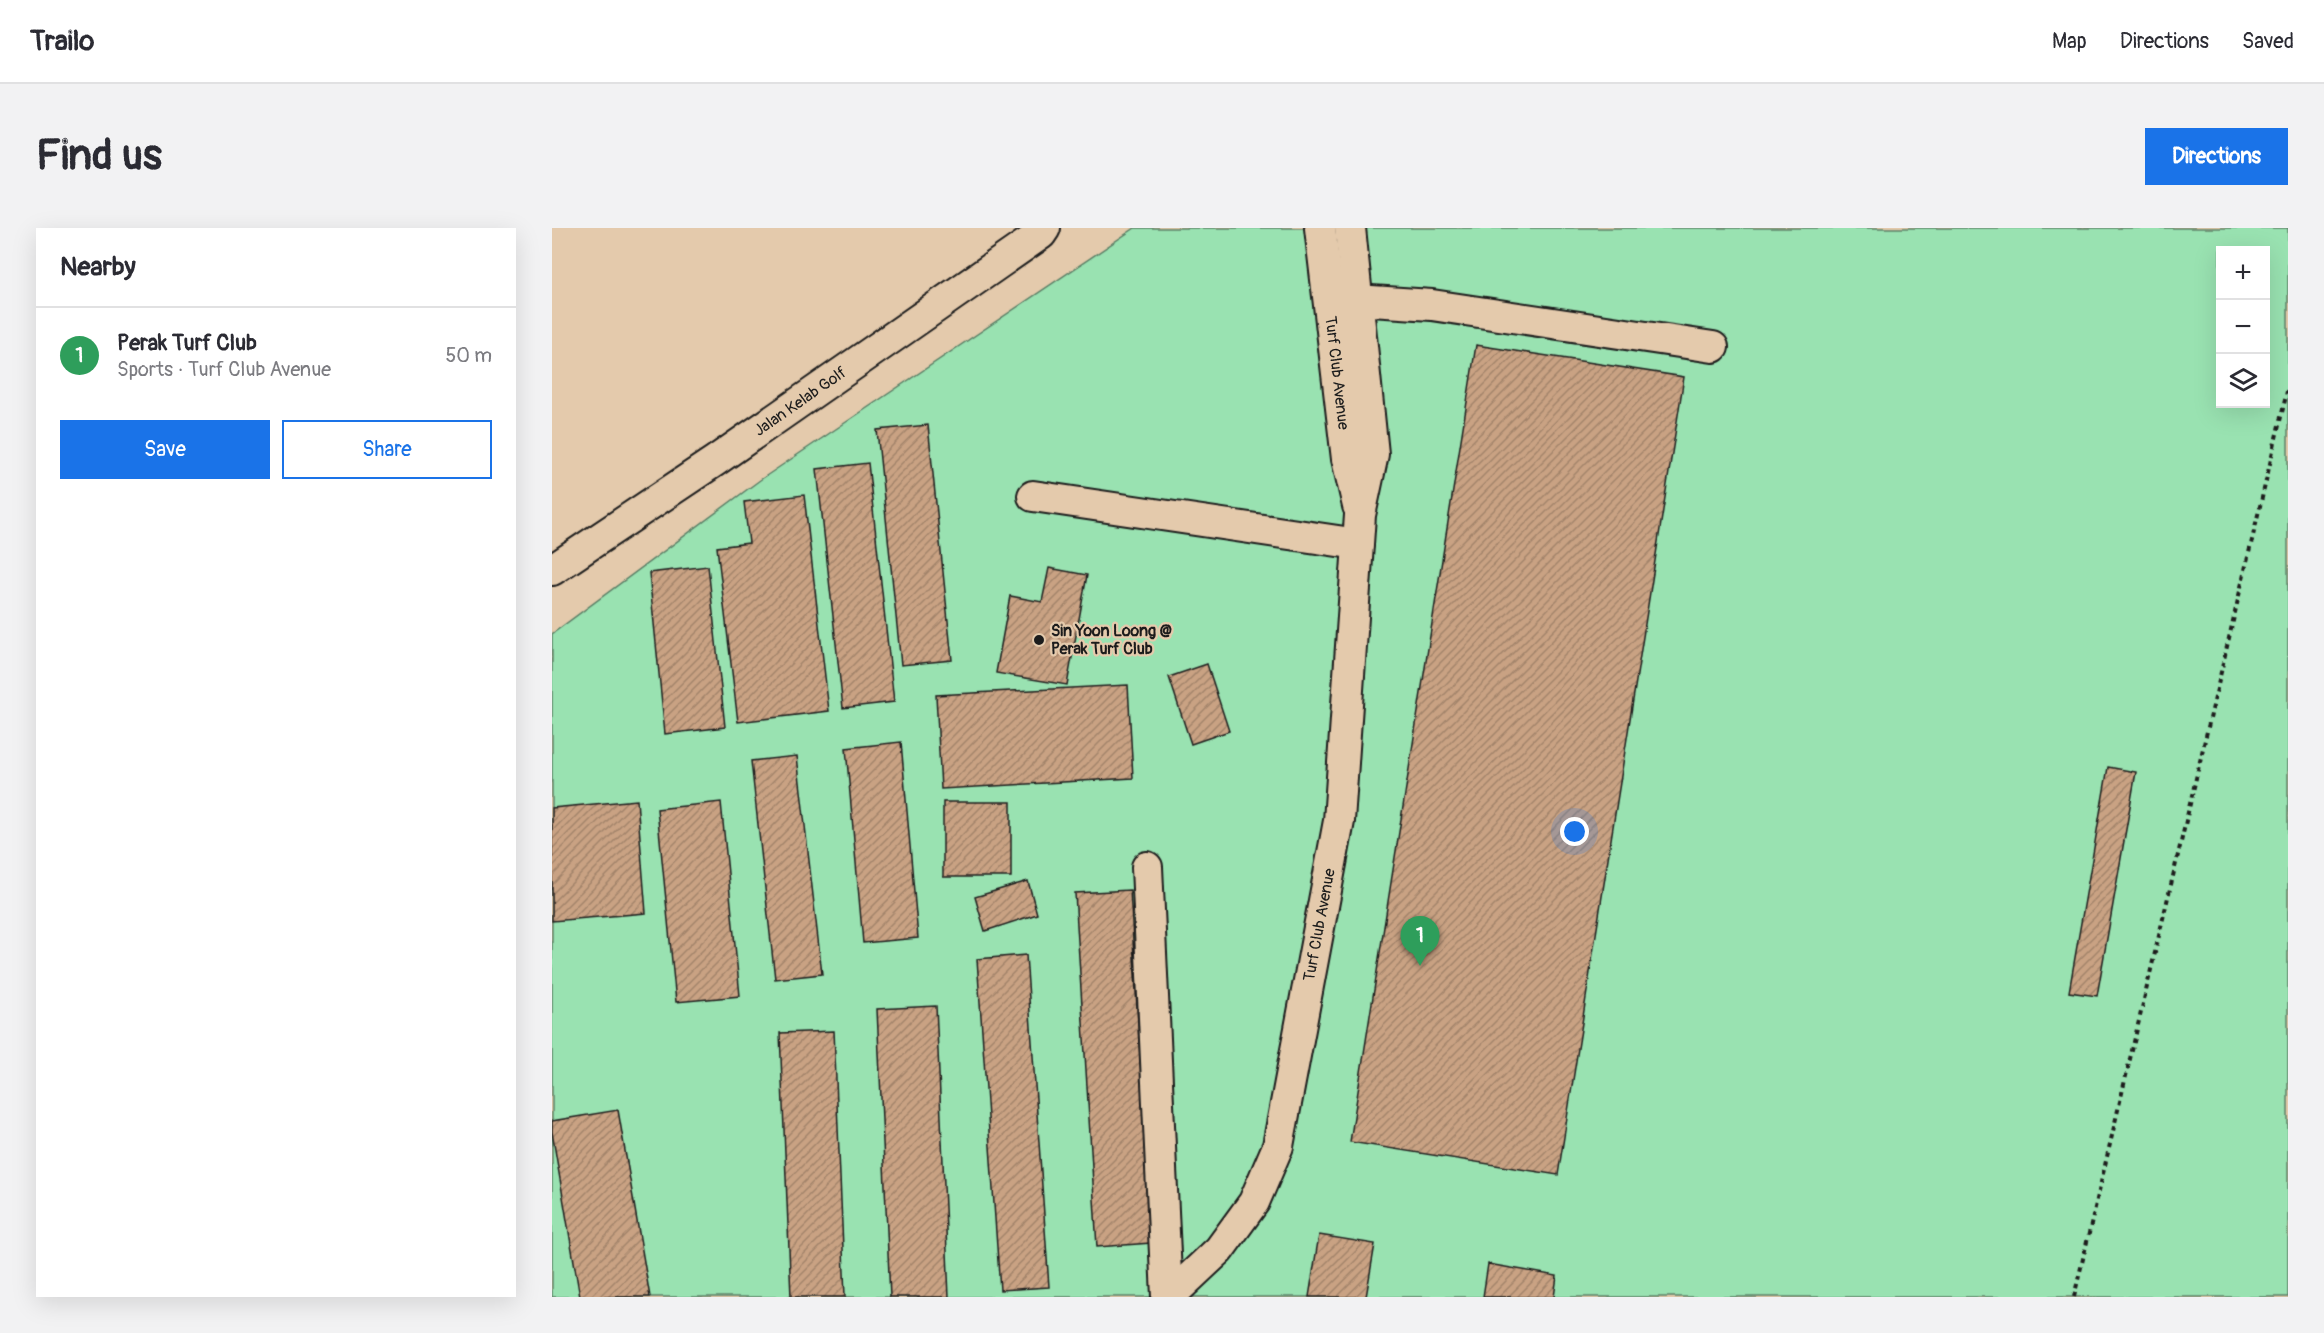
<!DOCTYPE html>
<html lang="en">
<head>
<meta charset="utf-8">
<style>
  body { margin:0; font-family:Pangolin,sans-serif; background:#f2f2f3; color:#2b2b33 }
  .controls { position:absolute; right:18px; top:18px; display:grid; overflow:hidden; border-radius:0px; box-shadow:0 6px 24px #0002 }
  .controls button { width:54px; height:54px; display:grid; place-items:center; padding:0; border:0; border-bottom:2px solid #e1e1e2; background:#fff; color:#2b2b33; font:30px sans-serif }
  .you { position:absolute; left:1023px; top:604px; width:21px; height:21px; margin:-15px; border:4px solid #fff; border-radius:50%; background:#1a73e8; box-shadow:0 0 0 9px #1a73e833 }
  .badge { display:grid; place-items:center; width:39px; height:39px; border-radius:50%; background:#1a73e8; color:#fff; font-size:20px; font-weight:700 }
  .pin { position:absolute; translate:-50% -50px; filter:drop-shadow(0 2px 3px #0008) }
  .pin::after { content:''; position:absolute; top:32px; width:21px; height:18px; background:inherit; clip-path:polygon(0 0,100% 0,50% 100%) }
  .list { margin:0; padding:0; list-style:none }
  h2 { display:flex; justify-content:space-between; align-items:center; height:78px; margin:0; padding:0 24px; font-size:26px }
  h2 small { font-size:20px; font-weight:400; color:#7c7c81 }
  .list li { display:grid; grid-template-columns:39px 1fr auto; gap:18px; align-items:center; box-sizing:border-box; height:96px; padding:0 24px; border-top:2px solid #e1e1e2 }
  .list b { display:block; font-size:22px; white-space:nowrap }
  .list p { margin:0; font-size:20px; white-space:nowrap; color:#7c7c81 }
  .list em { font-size:20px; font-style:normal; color:#7c7c81 }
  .actions { display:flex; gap:12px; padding:18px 24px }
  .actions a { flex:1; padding:14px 0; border:2px solid #1a73e8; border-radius:0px; text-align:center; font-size:21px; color:#1a73e8 }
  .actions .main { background:#1a73e8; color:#fff }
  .icon { flex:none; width:33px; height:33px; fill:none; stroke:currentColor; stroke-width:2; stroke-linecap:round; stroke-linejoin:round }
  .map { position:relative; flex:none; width:1736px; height:1069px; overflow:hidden; border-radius:0px }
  header { display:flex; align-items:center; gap:36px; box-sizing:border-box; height:84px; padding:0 30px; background:#fff; border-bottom:2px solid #e1e1e2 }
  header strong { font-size:28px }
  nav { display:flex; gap:33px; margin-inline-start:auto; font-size:21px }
  .intro { display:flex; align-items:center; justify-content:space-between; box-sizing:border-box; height:144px; padding:0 36px }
  h1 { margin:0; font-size:42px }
  .button { padding:15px 27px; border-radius:0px; background:#1a73e8; color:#fff; font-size:21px; font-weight:700 }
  main { display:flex; gap:36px; padding:0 36px }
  aside { flex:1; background:#fff; border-radius:0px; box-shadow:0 6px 24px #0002 }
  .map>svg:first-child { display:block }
</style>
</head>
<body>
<header>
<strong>Trailo</strong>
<nav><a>Map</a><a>Directions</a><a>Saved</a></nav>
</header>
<div class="intro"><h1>Find us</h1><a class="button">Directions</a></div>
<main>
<aside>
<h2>Nearby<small></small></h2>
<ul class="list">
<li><span class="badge" style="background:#2e9e5b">1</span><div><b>Perak Turf Club</b><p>Sports · Turf Club Avenue</p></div><em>50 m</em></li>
</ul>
<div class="actions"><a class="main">Save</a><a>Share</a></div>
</aside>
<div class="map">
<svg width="1736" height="1069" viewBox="0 0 1736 1069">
  <defs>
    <pattern id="building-hatch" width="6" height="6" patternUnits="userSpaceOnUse" patternTransform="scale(1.5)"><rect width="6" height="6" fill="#c9a283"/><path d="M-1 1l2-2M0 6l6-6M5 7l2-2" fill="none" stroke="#a2836a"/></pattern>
  </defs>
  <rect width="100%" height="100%" fill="#e4caac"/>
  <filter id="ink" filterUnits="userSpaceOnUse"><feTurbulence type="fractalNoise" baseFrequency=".0167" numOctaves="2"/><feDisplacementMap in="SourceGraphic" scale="12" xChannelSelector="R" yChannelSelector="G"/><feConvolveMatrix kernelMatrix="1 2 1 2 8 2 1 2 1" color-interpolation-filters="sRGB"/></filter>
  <g filter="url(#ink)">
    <path fill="#99e2b1" stroke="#5a7f66" stroke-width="1.5" fill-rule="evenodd" d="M 583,0 L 1736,0 L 1736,1069 L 0,1069 L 0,406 L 208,252 ZM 1668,22 L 1714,22 L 1714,176 L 1668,176 Z"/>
    <path fill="url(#building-hatch)" stroke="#1c1c1c" stroke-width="1.5" d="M 924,117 L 1132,149 L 1006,947 L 798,914 Z
      M 376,197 L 400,432 L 349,437 L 325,202 Z
      M 316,235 L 342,474 L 291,480 L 265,241 Z
      M 252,267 L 277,483 L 186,494 L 165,319 L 197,315 L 192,274 Z
      M 156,338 L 173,499 L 113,506 L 97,345 Z
      M 497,340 L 535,347 L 515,457 L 444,445 L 458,368 L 490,374 Z
      M 655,436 L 677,503 L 639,516 L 617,449 Z
      M 576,457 L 581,550 L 389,561 L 384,467 Z
      M 349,514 L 366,710 L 311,715 L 294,520 Z
      M 245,528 L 270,746 L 223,751 L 199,533 Z
      M 1556,539 L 1584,544 L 1545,768 L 1517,764 Z
      M 85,572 L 94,685 L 0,693 L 0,580 Z
      M 169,574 L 188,768 L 124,774 L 105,581 Z
      M 391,574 L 459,574 L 459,649 L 391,649 Z
      M 476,653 L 485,686 L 433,703 L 423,669 Z
      M 578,662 L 599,1015 L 545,1019 L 523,665 Z
      M 474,727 L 497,1059 L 448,1062 L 425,731 Z
      M 384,778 L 397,1069 L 338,1069 L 325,781 Z
      M 282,803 L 293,1069 L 239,1069 L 228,805 Z
      M 66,882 L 98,1069 L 28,1069 L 0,904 L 0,893 Z
      M 767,1007 L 823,1016 L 814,1069 L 757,1069 Z
      M 936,1036 L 1005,1048 L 1002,1069 L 931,1069 Z"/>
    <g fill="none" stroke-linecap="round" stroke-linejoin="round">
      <defs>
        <g id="minor">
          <path id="s1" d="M 768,0 L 795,231 L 806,278"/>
          <path d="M 804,72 L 880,77 L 1161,119"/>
          <path d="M 481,268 L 806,316"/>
          <path id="s2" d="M 0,342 L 163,233 L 489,6 L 493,0"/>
          <path d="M 595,639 L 615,1069"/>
          <path id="s3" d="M 617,1069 L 667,1022 L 702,974 L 726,918 L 787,593 L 808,287 L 821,226 L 798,0"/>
        </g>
      </defs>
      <use href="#minor" stroke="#1c1c1c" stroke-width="34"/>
      <path stroke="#1c1c1c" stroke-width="4" stroke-dasharray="4.5 4.5" stroke-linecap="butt" d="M 1522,1069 L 1736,159"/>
      <use href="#minor" stroke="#e4caac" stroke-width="30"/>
    </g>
  </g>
  <circle fill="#1c1c1c" stroke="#e4caac" stroke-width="2" cx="487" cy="412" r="6"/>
  <g text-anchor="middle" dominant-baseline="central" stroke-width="4.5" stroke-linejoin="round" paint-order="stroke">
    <g font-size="16" fill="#1c1c1c" stroke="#e4caac">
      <text stroke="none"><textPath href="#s1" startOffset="146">Turf Club Avenue</textPath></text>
      <text stroke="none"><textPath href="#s2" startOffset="300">Jalan Kelab Golf</textPath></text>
      <text stroke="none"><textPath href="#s3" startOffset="414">Turf Club Avenue</textPath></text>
    </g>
    <g font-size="16" font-weight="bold" fill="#1c1c1c" stroke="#e4caac" text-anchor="start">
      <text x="499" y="403">Sin Yoon Loong @<tspan x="499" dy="18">Perak Turf Club</tspan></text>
    </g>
  </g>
</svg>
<div class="controls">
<button>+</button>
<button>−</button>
<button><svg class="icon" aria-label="layers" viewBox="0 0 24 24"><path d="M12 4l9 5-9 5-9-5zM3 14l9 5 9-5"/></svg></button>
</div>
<div class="you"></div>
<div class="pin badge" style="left:868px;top:738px;background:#2e9e5b">1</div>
</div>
</main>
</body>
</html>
